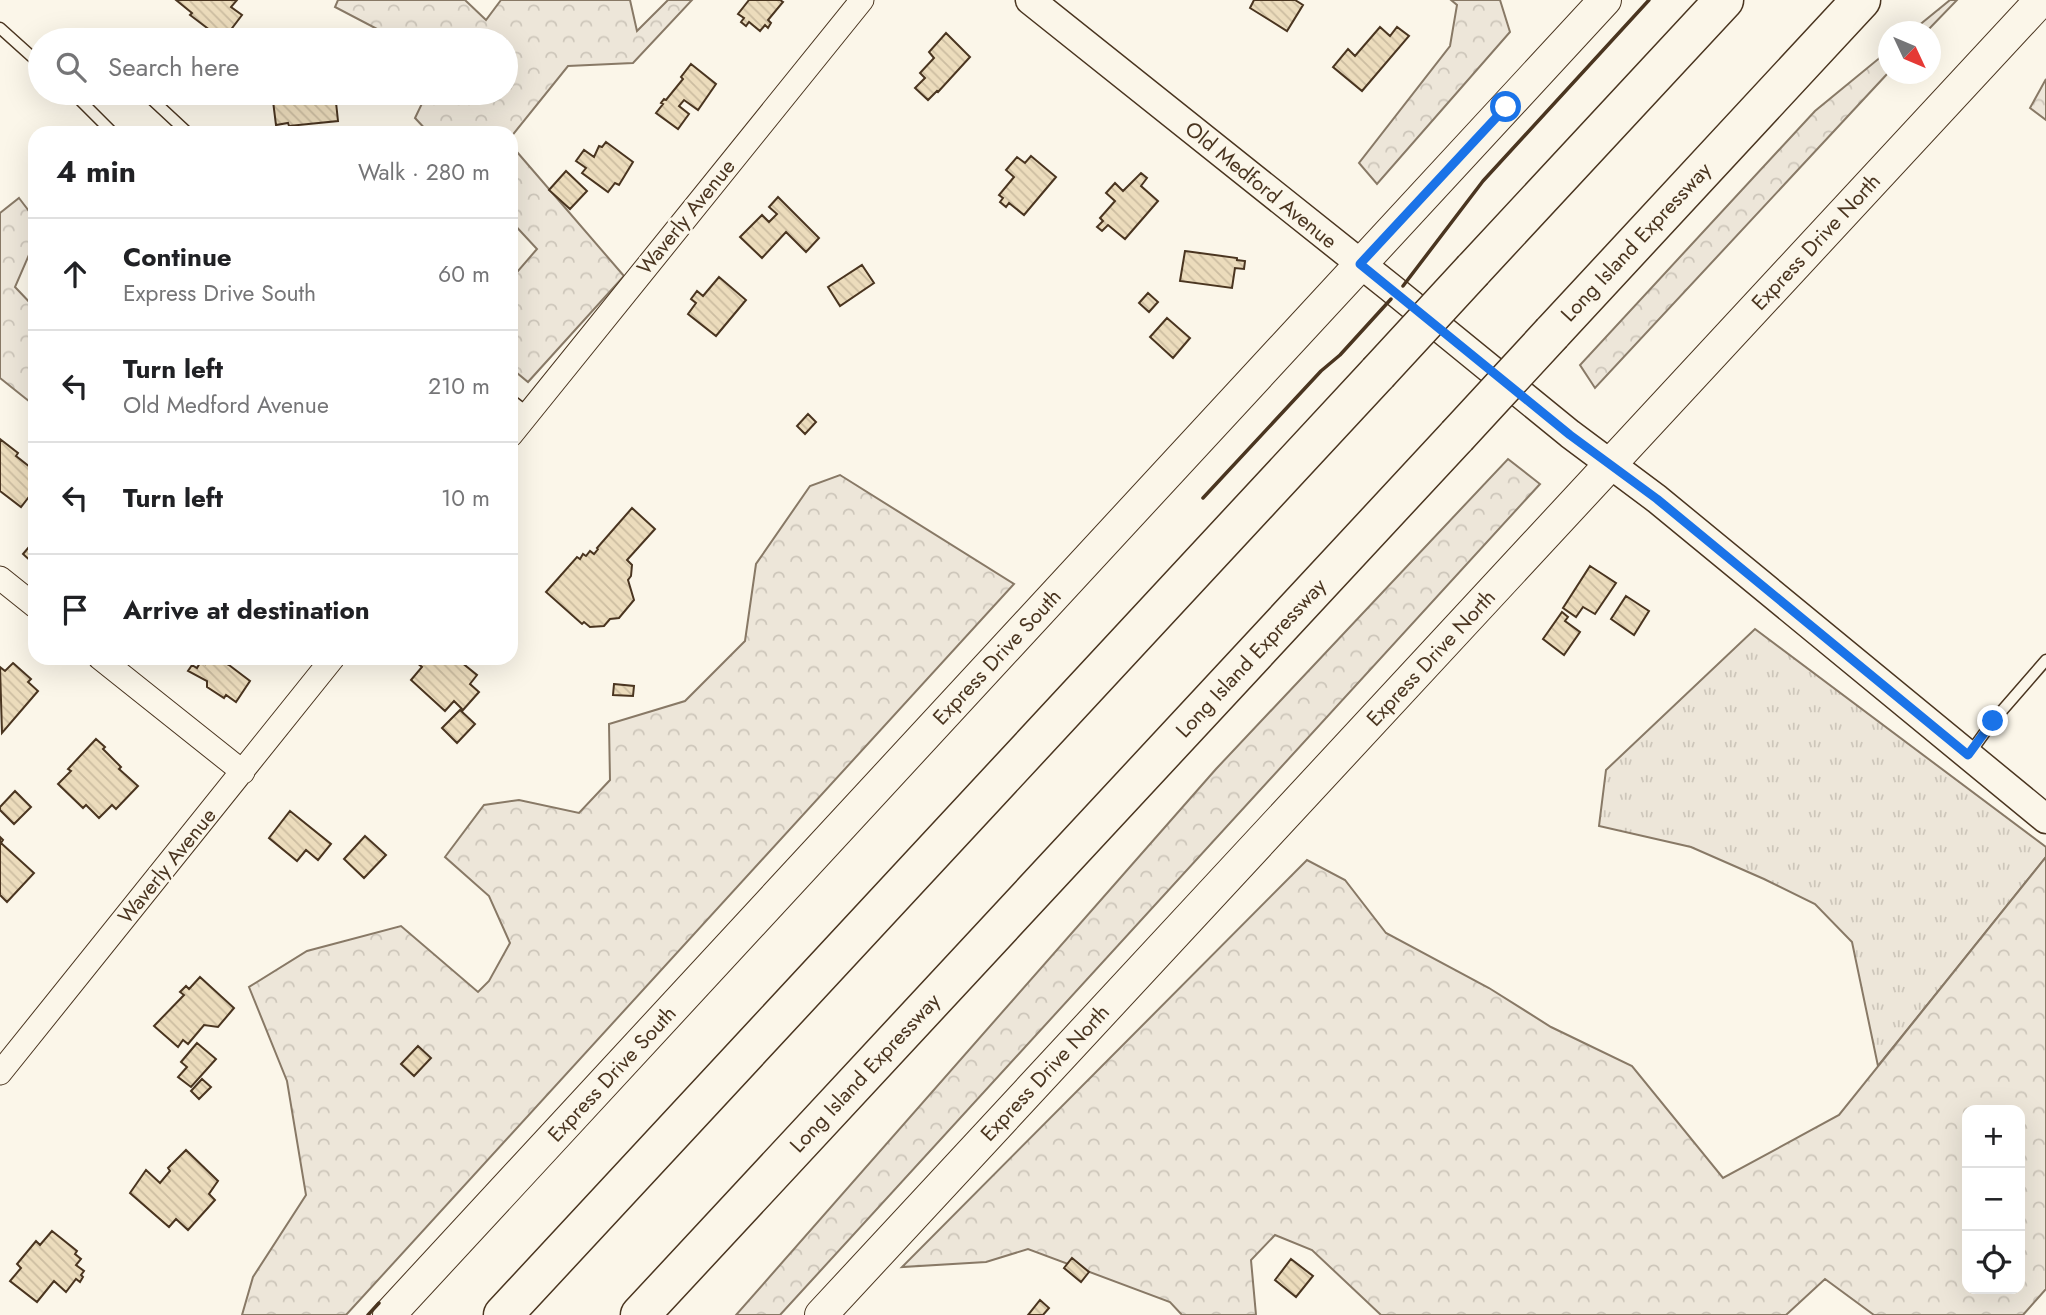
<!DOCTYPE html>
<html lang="en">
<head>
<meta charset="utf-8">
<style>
  body { margin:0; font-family:Jost,sans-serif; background:#f6f6f6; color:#202124 }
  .controls { position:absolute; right:21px; bottom:21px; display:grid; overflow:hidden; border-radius:14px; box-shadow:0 7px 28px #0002 }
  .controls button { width:63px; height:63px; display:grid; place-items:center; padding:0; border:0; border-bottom:2px solid #e0e0e0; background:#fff; color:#202124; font:35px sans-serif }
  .compass { position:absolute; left:1878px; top:21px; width:63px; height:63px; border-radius:50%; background:#fff; box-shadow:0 7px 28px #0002; rotate:134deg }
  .stop { position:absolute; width:21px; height:21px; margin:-16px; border:5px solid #1a73e8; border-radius:50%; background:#fff }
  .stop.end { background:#1a73e8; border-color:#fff; box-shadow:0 2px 7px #0008 }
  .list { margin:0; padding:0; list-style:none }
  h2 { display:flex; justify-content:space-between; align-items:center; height:91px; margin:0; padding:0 28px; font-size:30px }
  h2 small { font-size:23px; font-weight:400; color:#757577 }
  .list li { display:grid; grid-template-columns:46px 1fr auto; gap:21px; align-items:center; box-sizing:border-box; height:112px; padding:0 28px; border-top:2px solid #e0e0e0 }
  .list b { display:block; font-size:26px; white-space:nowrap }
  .list p { margin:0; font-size:23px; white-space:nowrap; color:#757577 }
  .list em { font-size:23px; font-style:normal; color:#757577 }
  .icon { flex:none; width:38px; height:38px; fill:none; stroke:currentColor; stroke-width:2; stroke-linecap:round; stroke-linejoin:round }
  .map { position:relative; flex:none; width:2046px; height:1315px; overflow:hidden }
  .search { position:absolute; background:#fff; box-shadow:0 7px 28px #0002; left:28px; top:28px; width:490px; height:77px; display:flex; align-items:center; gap:18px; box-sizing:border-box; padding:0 24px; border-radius:38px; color:#757577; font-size:26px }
  .panel { position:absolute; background:#fff; box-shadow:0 7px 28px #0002; left:28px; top:126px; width:490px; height:539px; border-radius:21px }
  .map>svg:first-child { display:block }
</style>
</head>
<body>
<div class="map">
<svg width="2046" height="1315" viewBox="0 0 2046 1315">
  <defs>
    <pattern id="grass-tufts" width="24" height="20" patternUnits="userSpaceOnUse" patternTransform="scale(1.75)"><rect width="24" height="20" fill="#ede6d9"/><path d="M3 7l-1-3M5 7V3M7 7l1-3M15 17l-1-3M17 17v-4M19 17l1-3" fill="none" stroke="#cdc6ba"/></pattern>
    <pattern id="forest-crowns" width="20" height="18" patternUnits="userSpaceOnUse" patternTransform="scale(1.75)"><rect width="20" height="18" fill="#ede6d9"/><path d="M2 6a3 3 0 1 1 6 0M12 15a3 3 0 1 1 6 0" fill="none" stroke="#cdc6ba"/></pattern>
    <pattern id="building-back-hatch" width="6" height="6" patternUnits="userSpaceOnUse" patternTransform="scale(1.75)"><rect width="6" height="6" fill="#ecdcbc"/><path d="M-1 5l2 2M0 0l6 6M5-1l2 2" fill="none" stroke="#ccbda1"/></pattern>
  </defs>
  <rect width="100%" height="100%" fill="#fbf6e9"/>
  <path fill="url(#grass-tufts)" stroke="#887966" stroke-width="2" d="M 1755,629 L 2046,847 L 2046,857 L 1878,1066 L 1852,942 L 1815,904 L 1764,879 L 1691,847 L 1599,826 L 1606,770 Z"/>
  <path fill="url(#forest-crowns)" stroke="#887966" stroke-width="2" fill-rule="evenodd" d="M 338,0 L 465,0 L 486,20 L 501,0 L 630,0 L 637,31 L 668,0 L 692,0 L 633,63 L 568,66 L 511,137 L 511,133 L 429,133 L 415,118 L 427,93 L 506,93 L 506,40 L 398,40 L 335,7 Z
    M 1451,0 L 1500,0 L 1510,32 L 1377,184 L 1359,163 L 1450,46 L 1457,5 Z
    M 1950,0 L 1957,0 L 1927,31 L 1912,31 Z
    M 1888,51 L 1888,73 L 1595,388 L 1580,365 L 1815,111 Z
    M 2046,79 L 2046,120 L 2030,108 Z
    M 511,145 L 624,276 L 528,382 L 511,368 L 511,279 L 537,249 L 511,221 Z
    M 19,198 L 35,219 L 35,241 L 15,287 L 35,308 L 35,406 L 0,378 L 0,213 Z
    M 1508,459 L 1540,484 L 780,1315 L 736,1315 L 1216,769 Z
    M 840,475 L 1014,584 L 346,1315 L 242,1315 L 253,1277 L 306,1195 L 287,1081 L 249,987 L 307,951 L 401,926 L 478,992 L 489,981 L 510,943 L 489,896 L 445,857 L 484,805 L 519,800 L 579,813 L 610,780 L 609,724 L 685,701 L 745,641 L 756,564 L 810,486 Z
    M 2046,857 L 2046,1289 L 2023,1315 L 1874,1315 L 1825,1279 L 1786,1315 L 1381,1315 L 1312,1250 L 1275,1235 L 1251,1260 L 1256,1315 L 1182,1315 L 1170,1302 L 1028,1249 L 986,1262 L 902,1267 L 1307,860 L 1345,880 L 1386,933 L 1489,988 L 1551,1027 L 1632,1066 L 1723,1178 L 1839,1115 ZM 1967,1110 L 2020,1110 L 2020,1289 L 1967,1289 Z"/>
  <path fill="url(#building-back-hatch)" stroke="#4a3520" stroke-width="2" d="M 176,0 L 237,0 L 231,7 L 242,15 L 223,40 L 190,15 L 192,13 Z
    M 749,0 L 780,0 L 783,2 L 768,20 L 771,23 L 768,28 L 765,25 L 760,31 L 749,22 L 746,26 L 741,22 L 744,18 L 738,14 Z
    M 1254,0 L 1295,0 L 1303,5 L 1287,31 L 1250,8 Z
    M 1380,27 L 1390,36 L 1397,27 L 1409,36 L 1362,91 L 1333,67 L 1348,49 L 1355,56 Z
    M 946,33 L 970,57 L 938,92 L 937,91 L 928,100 L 915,88 L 925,78 L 920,73 L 934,58 L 929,52 Z
    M 691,64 L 716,84 L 698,110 L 684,100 L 679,106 L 689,114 L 678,129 L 656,113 L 663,104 L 661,103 L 664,99 L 666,100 L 683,79 L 681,77 Z
    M 272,93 L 335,93 L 338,121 L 289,126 L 288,123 L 276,125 Z
    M 606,142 L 633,162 L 619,185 L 615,183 L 608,192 L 582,173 L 586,168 L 576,161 L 584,150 L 594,157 L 599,146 L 602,147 Z
    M 1031,156 L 1056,177 L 1024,215 L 1009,203 L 1006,207 L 1000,202 L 1003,198 L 999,195 L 1014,177 L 1006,170 L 1017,157 L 1025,163 Z
    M 566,171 L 587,191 L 570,209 L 549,190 Z
    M 1141,173 L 1147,178 L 1141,186 L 1158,201 L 1125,239 L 1108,225 L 1102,231 L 1097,227 L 1103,221 L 1100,218 L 1115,201 L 1106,193 L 1115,183 L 1123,191 Z
    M 778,197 L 819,238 L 806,252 L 786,232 L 762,258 L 740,237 L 762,215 L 769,222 L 777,214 L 769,207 Z
    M 1185,251 L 1237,258 L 1237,260 L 1245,261 L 1244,269 L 1235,268 L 1232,288 L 1180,281 Z
    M 862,265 L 874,283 L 840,306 L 828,287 Z
    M 719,277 L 746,300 L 716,336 L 688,314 L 696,303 L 691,299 L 697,291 L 703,296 Z
    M 1148,293 L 1158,302 L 1149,312 L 1139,303 Z
    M 1167,318 L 1190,338 L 1173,358 L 1150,337 Z
    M 808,414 L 816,422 L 805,434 L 797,426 Z
    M 0,439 L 18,453 L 16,456 L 35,471 L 35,489 L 21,507 L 0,491 Z
    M 632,508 L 655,529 L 627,560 L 632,565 L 631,576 L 628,580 L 634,600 L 619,618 L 610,619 L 604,626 L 590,627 L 584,622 L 582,624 L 546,592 L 577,557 L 580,559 L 583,554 L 586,556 L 590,551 L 594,554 L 598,549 L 597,548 Z
    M 35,540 L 35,565 L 23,554 Z
    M 1590,566 L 1616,583 L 1595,614 L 1583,607 L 1576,617 L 1563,608 Z
    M 1626,596 L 1649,611 L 1634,635 L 1611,619 Z
    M 1562,612 L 1568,617 L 1565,621 L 1580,632 L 1564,655 L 1543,639 Z
    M 208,658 L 215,658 L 229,665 L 250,681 L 236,702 L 226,695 L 224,698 L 207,687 L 207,681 L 188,671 L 192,665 L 197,668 L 201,661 L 205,664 Z
    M 422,658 L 429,660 L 456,658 L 477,675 L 470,684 L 479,692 L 463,710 L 454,701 L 445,711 L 411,680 L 422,667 L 417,663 Z
    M 13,663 L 31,679 L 28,682 L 38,691 L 2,733 L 0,667 L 5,671 Z
    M 614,684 L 634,686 L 633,696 L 613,695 Z
    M 460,710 L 475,724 L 457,743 L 442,728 Z
    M 96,739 L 105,747 L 103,749 L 121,767 L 119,769 L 138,786 L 116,809 L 112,805 L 99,818 L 86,805 L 83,808 L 58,784 L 71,771 L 68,769 Z
    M 15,791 L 31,807 L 14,824 L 0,810 L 0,807 Z
    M 290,811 L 331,844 L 318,860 L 306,850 L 297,861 L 269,838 Z
    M 365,836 L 386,855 L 364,878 L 344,859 Z
    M 0,837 L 3,840 L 1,843 L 34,873 L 7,902 L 0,895 Z
    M 200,977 L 234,1008 L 218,1027 L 204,1025 L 188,1044 L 183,1040 L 178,1047 L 154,1026 L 184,995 L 180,992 L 186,986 L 189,989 Z
    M 197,1043 L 216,1059 L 191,1087 L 178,1077 L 187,1067 L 181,1062 Z
    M 418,1046 L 431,1058 L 414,1076 L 401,1064 Z
    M 202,1079 L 211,1087 L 199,1099 L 191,1091 Z
    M 186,1150 L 218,1181 L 209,1194 L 215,1200 L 188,1230 L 176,1219 L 169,1227 L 130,1193 L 146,1170 L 160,1183 L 170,1171 L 168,1168 Z
    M 52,1231 L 77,1251 L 75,1254 L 81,1259 L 76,1265 L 84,1271 L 81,1275 L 83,1277 L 80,1282 L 76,1279 L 66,1292 L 54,1281 L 37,1302 L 10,1281 L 21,1268 L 17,1264 L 36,1241 L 40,1245 Z
    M 1072,1258 L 1089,1272 L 1081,1282 L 1064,1268 Z
    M 1291,1259 L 1313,1276 L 1296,1297 L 1275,1280 Z
    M 1040,1300 L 1049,1308 L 1043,1315 L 1028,1315 Z"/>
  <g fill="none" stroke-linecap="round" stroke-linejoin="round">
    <defs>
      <path id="service" d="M 0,28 L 40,64
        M 73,93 L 113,133
        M 145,93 L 188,133
        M 511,400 L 528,413
        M 1970,753 L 1993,721 L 2046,660"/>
      <path id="minor" d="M 511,435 L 862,0
        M 0,578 L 35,606
        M 100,658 L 243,772
        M 0,1073 L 333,658"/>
      <path id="tertiary" d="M 1030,0 L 1391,288 L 1570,434 L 1657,499 L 2046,819"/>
      <path id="secondary" d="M 389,1315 L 1605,0
        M 821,1315 L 2041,0"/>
      <path id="motorway" d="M 1473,270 L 1724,0
        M 1552,333 L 1861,0
        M 503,1315 L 1378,373
        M 640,1315 L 1457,436"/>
    </defs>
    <use href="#service" stroke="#4a3520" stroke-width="13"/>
    <use href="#minor" stroke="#4a3520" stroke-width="25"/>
    <use href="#tertiary" stroke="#4a3520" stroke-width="31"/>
    <use href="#secondary" stroke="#4a3520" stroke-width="34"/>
    <use href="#motorway" stroke="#4a3520" stroke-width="41"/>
    <use href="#service" stroke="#fbf6e9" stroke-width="10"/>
    <use href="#minor" stroke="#fbf6e9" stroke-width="23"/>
    <use href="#tertiary" stroke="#fbf6e9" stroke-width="28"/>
    <use href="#secondary" stroke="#fbf6e9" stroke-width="32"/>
    <use href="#motorway" stroke="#fbf6e9" stroke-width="38"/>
    <defs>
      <path id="motorway-bridge" d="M 1378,373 L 1473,270
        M 1457,436 L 1552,333"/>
    </defs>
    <use href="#motorway-bridge" stroke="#4a3520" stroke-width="41" stroke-linecap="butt"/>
    <use href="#motorway-bridge" stroke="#fbf6e9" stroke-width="38"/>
    <path stroke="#4a3520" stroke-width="3.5" d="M 1403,286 L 1483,181 L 1649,0
      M 1203,498 L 1321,371 L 1340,355 L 1391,299
      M 368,1315 L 379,1303"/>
  </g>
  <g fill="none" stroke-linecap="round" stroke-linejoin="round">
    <path stroke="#1a73e8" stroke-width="9" d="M 1506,107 L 1360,264 L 1570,435 L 1657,499 L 1968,755 L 1993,721"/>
  </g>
  <g text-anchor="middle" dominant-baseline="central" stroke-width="5" stroke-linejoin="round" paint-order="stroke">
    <g font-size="21" fill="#4a3520" stroke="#fbf6e9">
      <text transform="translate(1261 185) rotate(39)">Old Medford Avenue</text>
      <text transform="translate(686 217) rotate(-51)">Waverly Avenue</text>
      <text transform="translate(1636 242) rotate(-47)">Long Island Expressway</text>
      <text transform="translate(1816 242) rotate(-47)">Express Drive North</text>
      <text transform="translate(997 657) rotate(-47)">Express Drive South</text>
      <text transform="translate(1251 658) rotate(-47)">Long Island Expressway</text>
      <text transform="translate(1431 658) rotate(-47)">Express Drive North</text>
      <text transform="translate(167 866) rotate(-51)">Waverly Avenue</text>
      <text transform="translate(865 1073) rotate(-47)">Long Island Expressway</text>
      <text transform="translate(1045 1073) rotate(-47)">Express Drive North</text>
      <text transform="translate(612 1074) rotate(-47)">Express Drive South</text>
    </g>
  </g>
</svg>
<div class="controls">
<button>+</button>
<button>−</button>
<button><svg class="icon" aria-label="locate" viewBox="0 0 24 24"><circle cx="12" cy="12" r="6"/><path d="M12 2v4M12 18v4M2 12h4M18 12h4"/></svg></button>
</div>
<svg class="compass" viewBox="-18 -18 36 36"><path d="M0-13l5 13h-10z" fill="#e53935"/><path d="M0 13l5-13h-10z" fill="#757577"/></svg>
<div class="stop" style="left:1506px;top:107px"></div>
<div class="stop end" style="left:1993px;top:721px"></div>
<div class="search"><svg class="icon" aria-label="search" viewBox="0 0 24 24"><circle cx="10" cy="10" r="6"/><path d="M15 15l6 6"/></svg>Search here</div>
<section class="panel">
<h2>4 min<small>Walk · 280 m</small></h2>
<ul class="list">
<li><svg class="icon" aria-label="ahead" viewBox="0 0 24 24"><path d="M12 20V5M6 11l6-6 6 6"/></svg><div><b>Continue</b><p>Express Drive South</p></div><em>60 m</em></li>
<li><svg class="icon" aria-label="left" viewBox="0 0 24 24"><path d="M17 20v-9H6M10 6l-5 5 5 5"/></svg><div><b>Turn left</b><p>Old Medford Avenue</p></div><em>210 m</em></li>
<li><svg class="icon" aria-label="left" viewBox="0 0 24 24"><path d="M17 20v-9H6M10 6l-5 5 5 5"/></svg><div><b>Turn left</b></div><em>10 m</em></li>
<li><svg class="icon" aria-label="arrive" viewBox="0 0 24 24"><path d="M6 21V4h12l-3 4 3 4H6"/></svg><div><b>Arrive at destination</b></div></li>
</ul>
</section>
</div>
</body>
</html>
